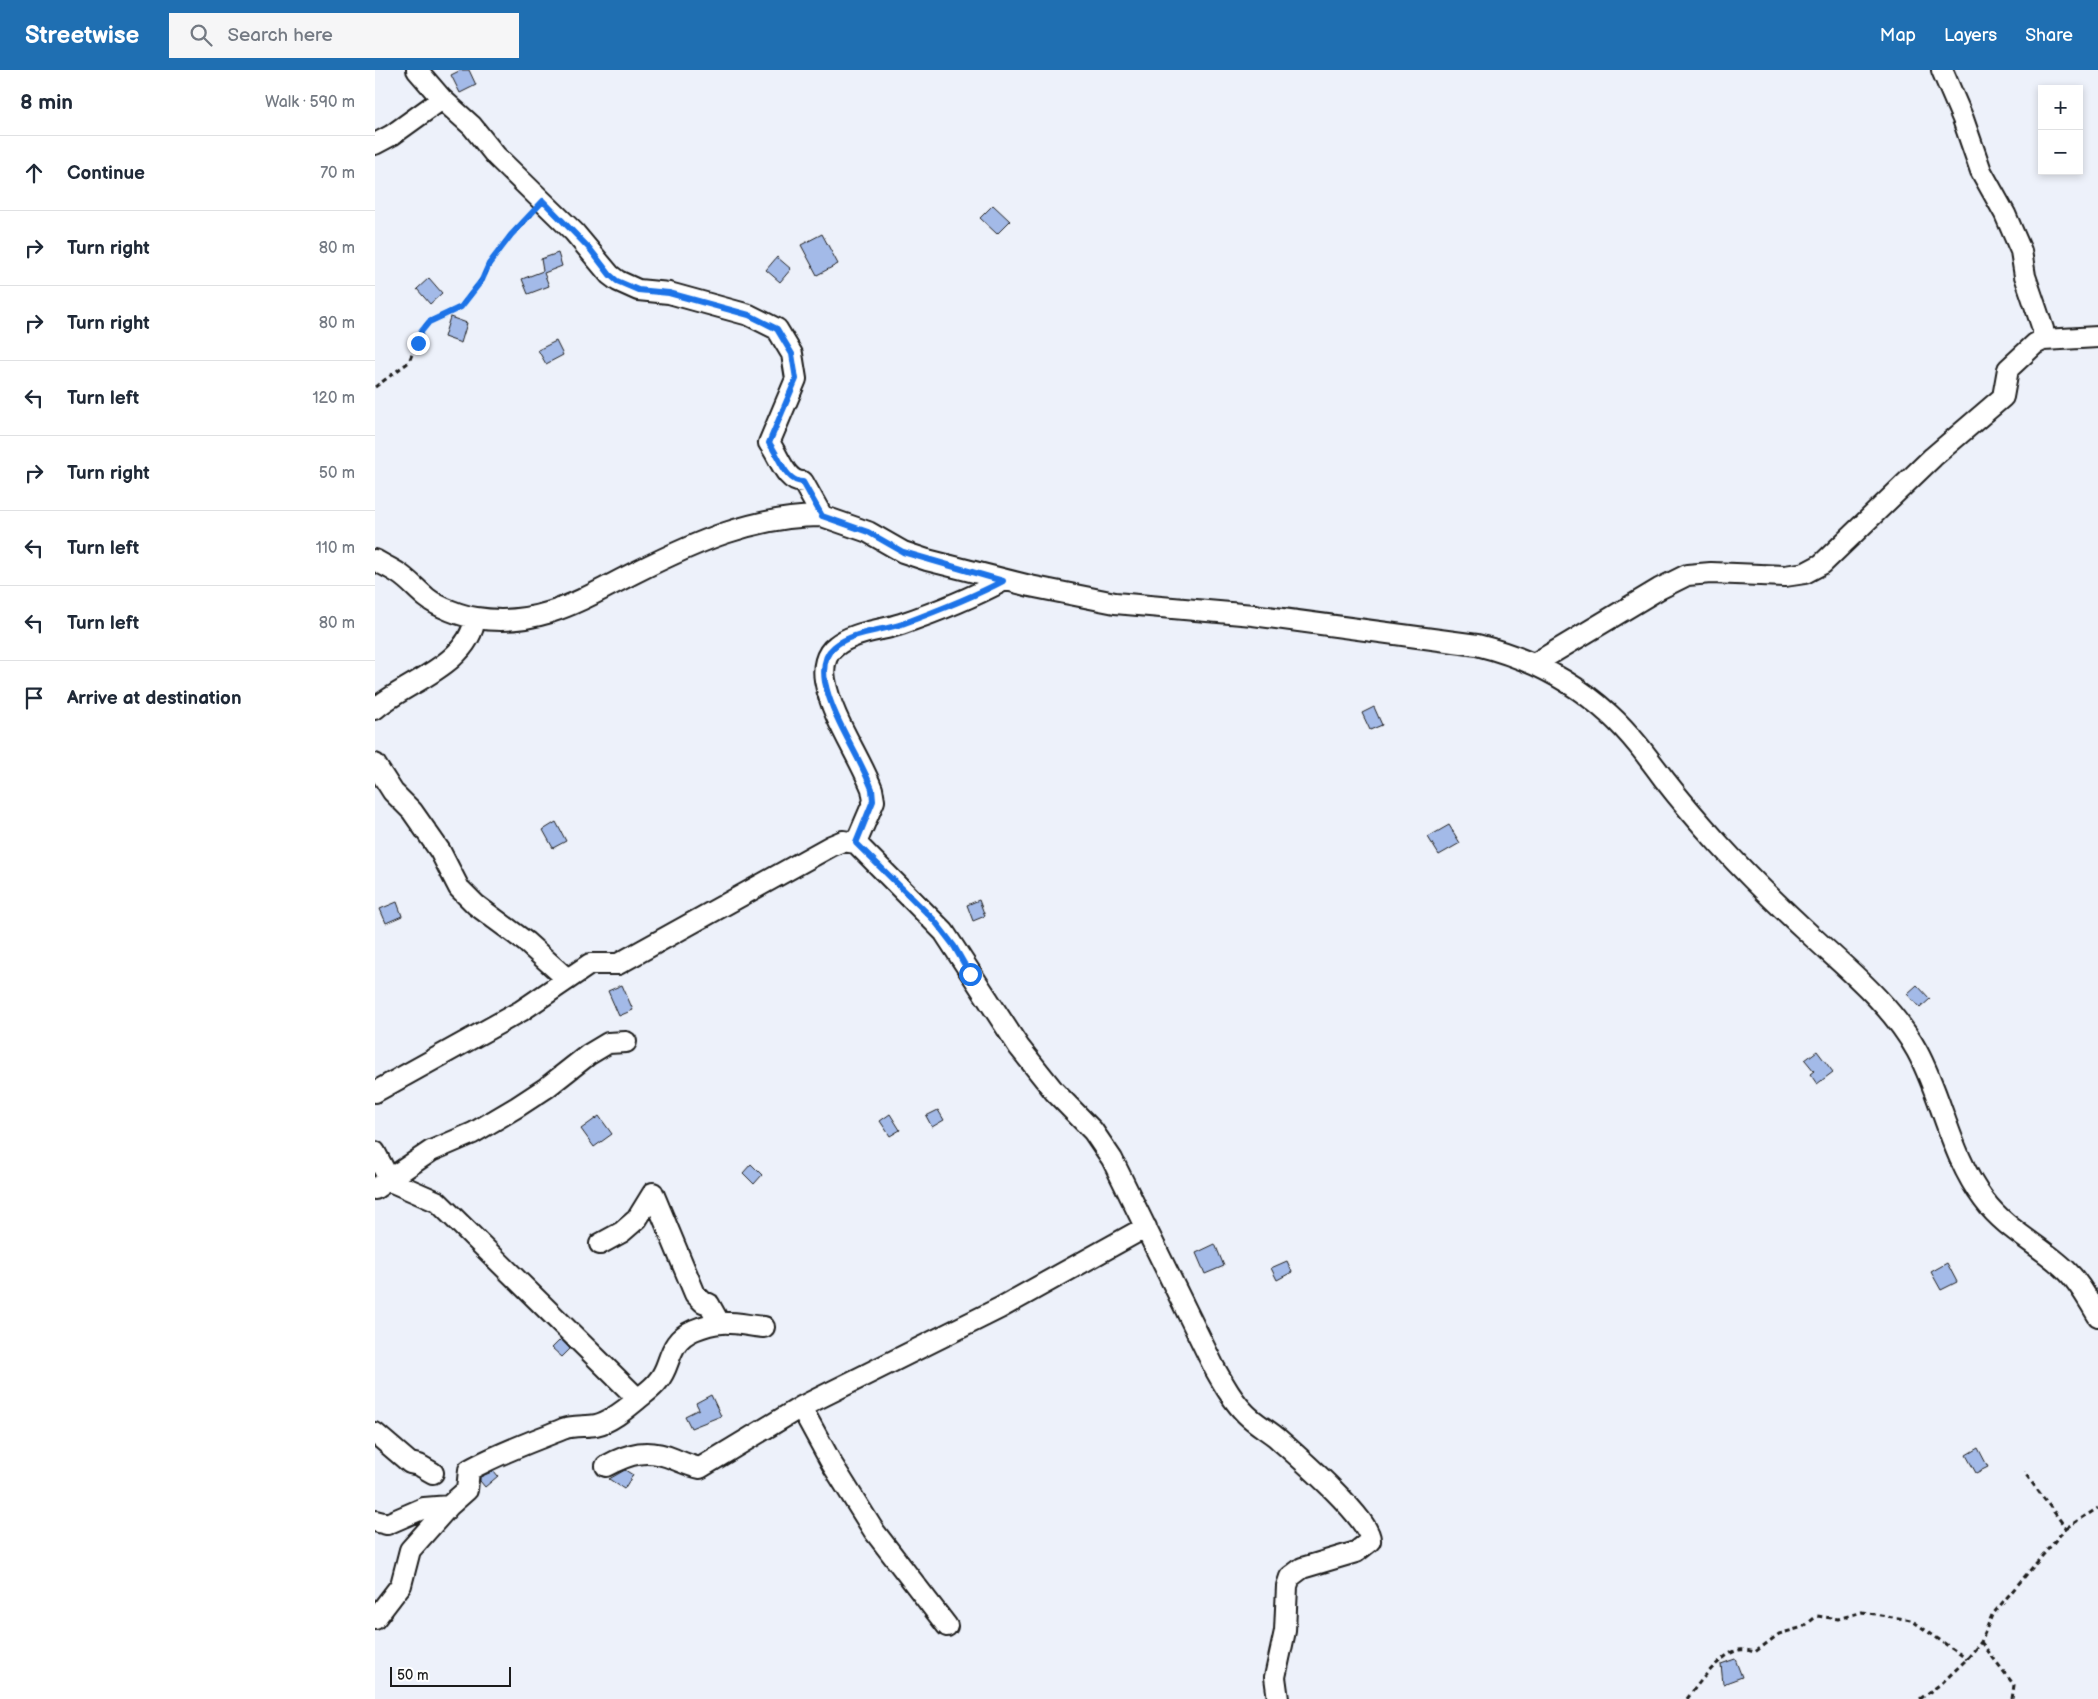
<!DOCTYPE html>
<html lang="en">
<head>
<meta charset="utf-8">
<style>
  body { margin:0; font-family:"Balsamiq Sans",sans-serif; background:#f6f6f7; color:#1f2937 }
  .controls { position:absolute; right:15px; top:15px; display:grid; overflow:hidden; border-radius:0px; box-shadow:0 2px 8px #0003 }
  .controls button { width:45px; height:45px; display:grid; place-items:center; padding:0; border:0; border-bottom:1px solid #e0e1e3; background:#fff; color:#1f2937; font:25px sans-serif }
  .scale { position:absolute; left:15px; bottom:12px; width:121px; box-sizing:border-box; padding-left:5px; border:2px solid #1c1c1c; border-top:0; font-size:14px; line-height:18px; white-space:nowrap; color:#1c1c1c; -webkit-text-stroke:4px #fff; paint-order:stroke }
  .stop { position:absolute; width:15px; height:15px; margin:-11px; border:4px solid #1a73e8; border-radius:50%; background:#fff }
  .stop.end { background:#1a73e8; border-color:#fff; box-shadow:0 1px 5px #0008 }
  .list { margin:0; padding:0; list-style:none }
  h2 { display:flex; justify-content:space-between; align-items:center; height:65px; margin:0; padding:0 20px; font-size:21px }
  h2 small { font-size:16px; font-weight:400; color:#747a83 }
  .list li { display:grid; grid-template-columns:32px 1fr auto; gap:15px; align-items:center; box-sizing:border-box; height:75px; padding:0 20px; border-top:1px solid #e0e1e3 }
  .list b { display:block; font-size:19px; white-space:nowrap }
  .list em { font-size:16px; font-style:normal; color:#747a83 }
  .icon { flex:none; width:28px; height:28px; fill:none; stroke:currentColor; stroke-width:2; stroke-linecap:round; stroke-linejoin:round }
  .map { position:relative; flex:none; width:1723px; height:1629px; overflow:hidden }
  header { display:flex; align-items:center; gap:30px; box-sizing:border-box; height:70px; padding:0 25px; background:#1f6fb2; color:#fff }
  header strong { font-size:24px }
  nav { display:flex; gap:28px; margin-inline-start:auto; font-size:18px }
  .search { width:350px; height:45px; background:#f6f6f7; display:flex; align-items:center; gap:12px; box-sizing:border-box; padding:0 18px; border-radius:0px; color:#747a83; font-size:19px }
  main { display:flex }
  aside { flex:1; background:#fff }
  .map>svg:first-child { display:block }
</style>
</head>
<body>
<header>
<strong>Streetwise</strong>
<div class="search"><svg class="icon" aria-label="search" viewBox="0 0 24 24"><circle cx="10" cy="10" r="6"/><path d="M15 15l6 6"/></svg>Search here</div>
<nav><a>Map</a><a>Layers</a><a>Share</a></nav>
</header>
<main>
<aside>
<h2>8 min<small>Walk · 590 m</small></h2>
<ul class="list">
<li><svg class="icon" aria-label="ahead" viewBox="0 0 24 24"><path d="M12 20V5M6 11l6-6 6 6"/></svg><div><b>Continue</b></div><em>70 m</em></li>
<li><svg class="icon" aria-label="right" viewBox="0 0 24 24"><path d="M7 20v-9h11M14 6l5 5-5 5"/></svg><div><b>Turn right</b></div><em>80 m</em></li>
<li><svg class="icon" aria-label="right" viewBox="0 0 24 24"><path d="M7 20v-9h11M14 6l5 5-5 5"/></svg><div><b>Turn right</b></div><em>80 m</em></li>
<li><svg class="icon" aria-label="left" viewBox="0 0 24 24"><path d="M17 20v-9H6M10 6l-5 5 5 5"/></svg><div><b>Turn left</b></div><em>120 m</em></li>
<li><svg class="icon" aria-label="right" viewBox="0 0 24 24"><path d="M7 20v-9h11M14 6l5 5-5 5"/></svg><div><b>Turn right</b></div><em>50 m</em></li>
<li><svg class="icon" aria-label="left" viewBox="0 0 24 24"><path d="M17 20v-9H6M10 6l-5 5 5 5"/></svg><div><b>Turn left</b></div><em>110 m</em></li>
<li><svg class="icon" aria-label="left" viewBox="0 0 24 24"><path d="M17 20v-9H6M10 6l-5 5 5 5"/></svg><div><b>Turn left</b></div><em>80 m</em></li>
<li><svg class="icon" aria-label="arrive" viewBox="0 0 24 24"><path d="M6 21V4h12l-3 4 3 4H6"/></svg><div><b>Arrive at destination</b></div></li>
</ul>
</aside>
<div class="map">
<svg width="1723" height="1629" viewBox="0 0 1723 1629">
  <rect width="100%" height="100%" fill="#edf1fa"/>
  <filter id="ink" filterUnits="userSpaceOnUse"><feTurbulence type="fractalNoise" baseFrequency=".02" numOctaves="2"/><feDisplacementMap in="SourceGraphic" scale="10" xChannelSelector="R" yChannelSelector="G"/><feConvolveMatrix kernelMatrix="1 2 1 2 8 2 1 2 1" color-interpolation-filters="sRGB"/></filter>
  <g filter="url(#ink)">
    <path fill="#a3bae8" stroke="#1c1c1c" d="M 86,0 L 94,0 L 101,15 L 85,23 L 76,5 Z
      M 618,135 L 635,151 L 622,164 L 605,148 Z
      M 447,164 L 463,194 L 442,205 L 426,175 Z
      M 183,183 L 187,196 L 169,203 L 174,216 L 153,224 L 147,209 L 168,201 L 166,189 Z
      M 402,187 L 416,199 L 405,212 L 391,200 Z
      M 54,208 L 67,223 L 55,234 L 42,219 Z
      M 75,247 L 92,253 L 86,273 L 69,267 Z
      M 181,271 L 188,285 L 171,294 L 163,280 Z
      M 999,637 L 1007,655 L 995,660 L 987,643 Z
      M 181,752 L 191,771 L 178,778 L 168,760 Z
      M 1074,755 L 1085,773 L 1064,785 L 1053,767 Z
      M 604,830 L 610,846 L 598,851 L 592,835 Z
      M 22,832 L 27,846 L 11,853 L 5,839 Z
      M 247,915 L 258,940 L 244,946 L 233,921 Z
      M 1542,915 L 1555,929 L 1545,938 L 1532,924 Z
      M 1442,981 L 1458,1002 L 1442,1014 L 1435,1004 L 1439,1001 L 1430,990 Z
      M 563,1040 L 569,1050 L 557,1057 L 551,1046 Z
      M 515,1044 L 525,1060 L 515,1066 L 505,1051 Z
      M 224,1046 L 237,1064 L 219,1077 L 206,1059 Z
      M 376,1094 L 387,1105 L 379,1114 L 368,1103 Z
      M 840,1174 L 849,1196 L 830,1204 L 821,1183 Z
      M 912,1191 L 917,1202 L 902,1210 L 896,1198 Z
      M 1572,1193 L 1582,1212 L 1566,1220 L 1556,1202 Z
      M 186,1269 L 195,1279 L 187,1287 L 177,1278 Z
      M 336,1325 L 346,1346 L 316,1358 L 310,1346 L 324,1339 L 321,1333 Z
      M 1603,1378 L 1613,1397 L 1601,1403 L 1591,1385 Z
      M 250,1400 L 258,1405 L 249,1419 L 234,1409 Z
      M 119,1401 L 123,1406 L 110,1417 L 105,1411 L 105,1407 Z
      M 1360,1589 L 1367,1607 L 1348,1614 L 1346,1594 Z"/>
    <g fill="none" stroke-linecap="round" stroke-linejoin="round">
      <defs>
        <path id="minor" d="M 42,0 L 67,29 L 97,56 L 121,86 L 199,162 L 235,205 L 243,211 L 263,220 L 294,223 L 374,245 L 402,259 L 417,284 L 421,309 L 394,373 C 404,385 410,412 428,412 L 447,446 L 493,462 L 528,482 L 552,490 L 655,516 L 740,533 L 878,545 L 1102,575 C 1151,587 1197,610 1234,644 C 1255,663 1272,686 1289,709 C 1306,731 1325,753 1343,773 C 1374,807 1407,839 1441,870 C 1476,902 1518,937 1542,981 C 1568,1029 1575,1085 1609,1130 C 1631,1160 1665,1175 1691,1200 C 1705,1213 1713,1230 1723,1246
          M 1567,0 L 1588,49 L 1606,101 L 1630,144 L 1646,181 L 1650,206 L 1668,259 L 1668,270
          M 0,74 L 17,65 L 67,29
          M 0,490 C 8,495 16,498 23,503 C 34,510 42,520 52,528 C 63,537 87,546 101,548 C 165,558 207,529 261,502 C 321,472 379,446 447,446
          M 1159,594 L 1284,519 L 1312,505 L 1336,503 L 1410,506 L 1430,503 L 1447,494 L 1558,387 L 1628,327 L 1633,299 L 1660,274 L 1668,270 L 1723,267
          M 0,639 C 31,612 94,595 100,548
          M 0,694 L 18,722 L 37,741 L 65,781 L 84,818 L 101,835 L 151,872 L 191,908
          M 481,773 L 499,731 L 497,719 C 483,683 457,649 450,610 C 448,598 450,584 461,576 C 478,562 505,561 526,554 C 561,542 596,528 628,511
          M 0,1022 L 146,941 L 215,894 L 243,894 L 456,776 L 468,771 L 481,773 L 569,862 L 644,977 L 679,1021 L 718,1061 L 737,1089 L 840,1299 C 849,1315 858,1331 871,1344 C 880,1353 891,1359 901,1367 C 918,1382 999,1452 995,1471 L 981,1482 L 927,1498 L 915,1507 L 912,1516 L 910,1561 L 900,1607 L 903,1629
          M 0,1082 L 15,1111 L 63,1132 L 263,1329
          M 0,1119 L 56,1081 L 98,1063 L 142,1037 L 171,1018 L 213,985 L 233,973 L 251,972
          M 225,1174 L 247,1162 L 262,1149 L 278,1123 L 320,1224 L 328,1232 L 334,1234 L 344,1252
          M 0,1363 L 35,1393 L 44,1395 L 58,1403
          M 231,1396 C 255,1383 273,1378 299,1389 C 309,1393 315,1396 325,1398 L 426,1337
          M 0,1451 L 12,1454 L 49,1438 L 74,1436
          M 0,1549 L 26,1515 L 35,1480 L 74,1436 L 92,1420 L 94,1400 C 124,1383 156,1372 188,1359 C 197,1355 211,1357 221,1355 C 236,1352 252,1338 263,1329 C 269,1324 278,1318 283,1311 C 297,1296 291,1272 319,1260 C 347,1248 361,1254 389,1257
          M 572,1556 L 499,1461 L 457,1394 L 426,1337 L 625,1238 L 771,1157"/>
      </defs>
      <use href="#minor" stroke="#1c1c1c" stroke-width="24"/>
      <path stroke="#1c1c1c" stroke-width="3" stroke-dasharray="5 4" stroke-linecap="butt" d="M 0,317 L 34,292 L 46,261 L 54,252 L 86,237 L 107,209 L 114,194 L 136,165 L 157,143
        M 1691,1458 L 1723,1438
        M 1606,1572 L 1639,1615 L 1637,1629
        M 1312,1629 C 1322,1615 1346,1583 1364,1580 C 1369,1579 1375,1581 1380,1582 L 1404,1564 L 1428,1557 L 1442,1546 L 1463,1549 L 1487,1542 L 1536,1550 L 1592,1589
        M 1545,1629 L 1567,1613 L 1592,1589 L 1606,1572 L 1617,1545 L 1691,1458 L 1649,1402"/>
      <use href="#minor" stroke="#fff" stroke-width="20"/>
    </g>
  </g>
  <g fill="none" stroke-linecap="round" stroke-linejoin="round" filter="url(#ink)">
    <path stroke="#1a73e8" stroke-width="6" d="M 43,273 L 46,262 L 54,252 L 86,237 L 107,210 L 114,194 L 136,165 L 168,131 L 215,179 L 235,205 L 242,211 L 263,220 L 294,223 L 374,245 L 402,259 L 417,284 L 421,309 L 394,373 C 404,385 410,412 428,412 L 447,446 L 493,462 L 528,482 L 628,511 C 596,528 562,541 527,554 C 506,561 476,562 459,577 C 449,585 448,599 450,612 C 458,650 483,683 497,719 L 498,731 L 481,773 L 559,850 L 579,876 L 595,904"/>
  </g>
</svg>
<div class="controls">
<button>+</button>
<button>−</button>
</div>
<div class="scale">50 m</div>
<div class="stop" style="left:595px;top:904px"></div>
<div class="stop end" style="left:43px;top:273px"></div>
</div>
</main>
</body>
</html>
